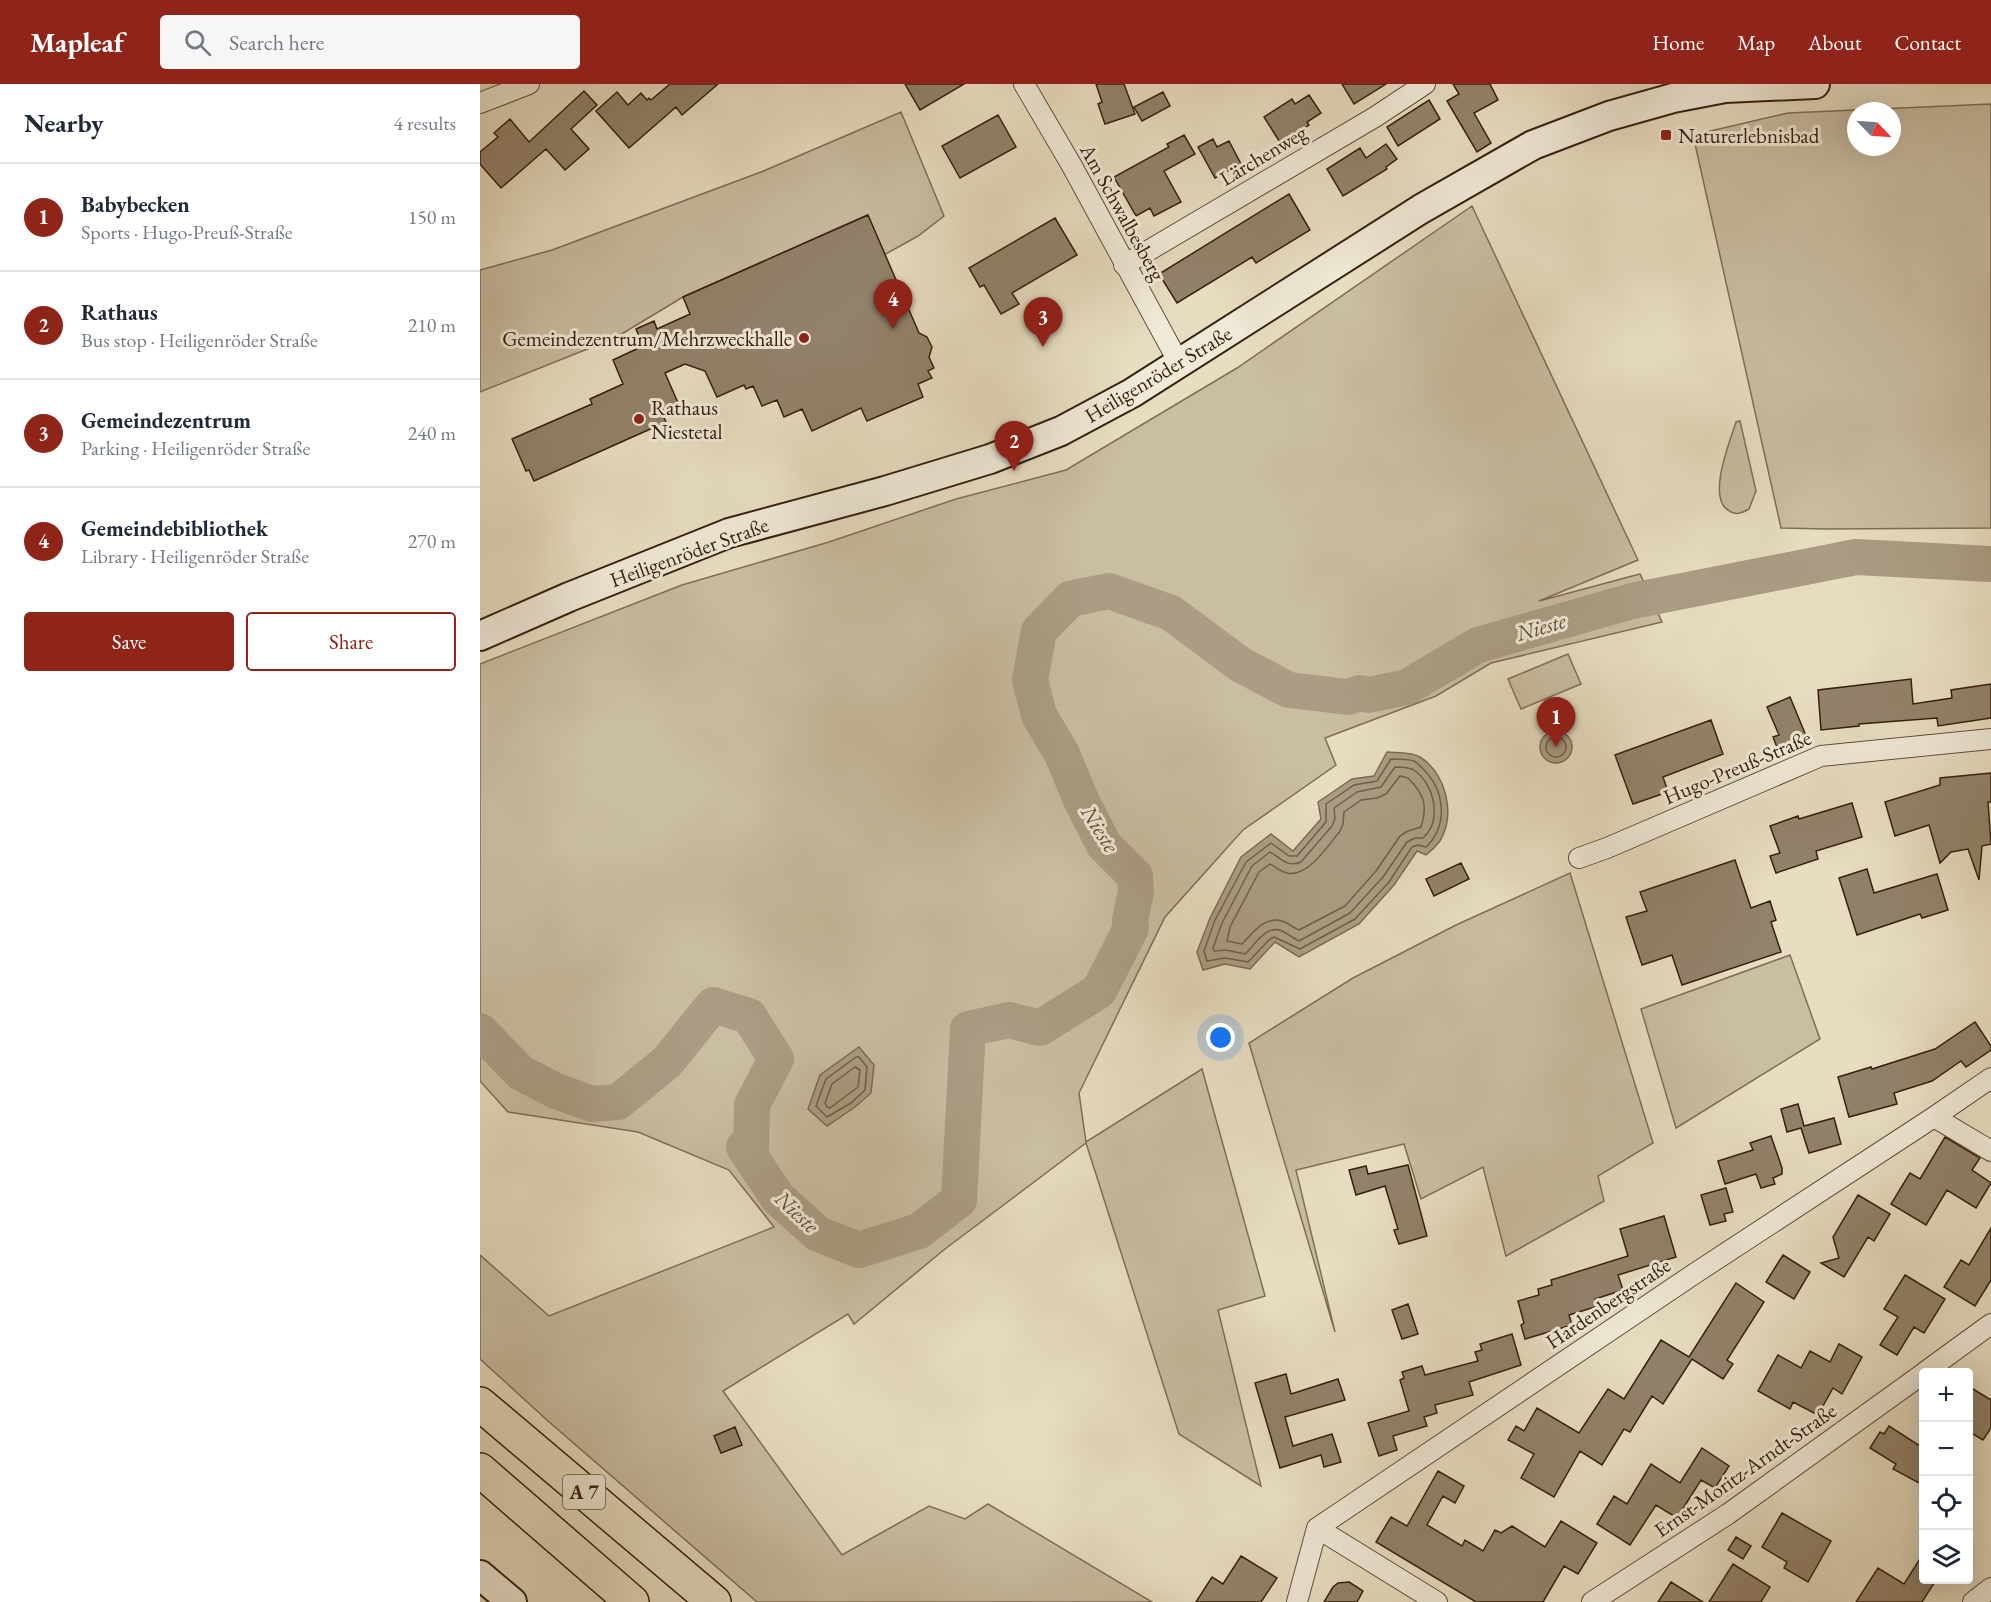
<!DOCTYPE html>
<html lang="en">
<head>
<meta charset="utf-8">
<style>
  body { margin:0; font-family:"EB Garamond",serif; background:#f6f6f7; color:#1f2937 }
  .controls { position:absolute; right:18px; bottom:18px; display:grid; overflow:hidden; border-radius:6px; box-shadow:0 6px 24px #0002 }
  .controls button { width:54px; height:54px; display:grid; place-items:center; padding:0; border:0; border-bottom:2px solid #e0e1e3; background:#fff; color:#1f2937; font:30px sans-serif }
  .compass { position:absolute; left:1367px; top:18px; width:54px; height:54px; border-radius:50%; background:#fff; box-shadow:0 6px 24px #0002; rotate:115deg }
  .you { position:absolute; left:741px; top:954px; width:21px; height:21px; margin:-15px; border:4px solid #fff; border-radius:50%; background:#1a73e8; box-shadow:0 0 0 9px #1a73e833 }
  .badge { display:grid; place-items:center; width:39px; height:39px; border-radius:50%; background:#8f2418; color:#fff; font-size:20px; font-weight:700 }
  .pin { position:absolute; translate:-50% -50px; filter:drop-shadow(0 2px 3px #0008) }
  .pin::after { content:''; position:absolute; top:32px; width:21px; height:18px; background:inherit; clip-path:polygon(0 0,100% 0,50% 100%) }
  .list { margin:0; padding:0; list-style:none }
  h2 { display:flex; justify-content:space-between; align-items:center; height:78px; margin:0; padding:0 24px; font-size:26px }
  h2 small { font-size:20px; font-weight:400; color:#747a83 }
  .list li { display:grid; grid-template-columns:39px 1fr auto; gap:18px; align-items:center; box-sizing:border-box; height:108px; padding:0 24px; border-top:2px solid #e0e1e3 }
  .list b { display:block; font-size:22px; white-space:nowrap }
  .list p { margin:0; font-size:20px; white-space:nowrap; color:#747a83 }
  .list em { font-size:20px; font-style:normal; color:#747a83 }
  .actions { display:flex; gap:12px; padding:18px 24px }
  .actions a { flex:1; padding:14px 0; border:2px solid #8f2418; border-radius:6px; text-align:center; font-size:21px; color:#8f2418 }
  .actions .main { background:#8f2418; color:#fff }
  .icon { flex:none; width:33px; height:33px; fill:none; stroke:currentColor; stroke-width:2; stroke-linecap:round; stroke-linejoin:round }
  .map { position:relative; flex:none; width:1511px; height:1518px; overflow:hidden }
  header { display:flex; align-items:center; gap:36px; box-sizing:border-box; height:84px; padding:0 30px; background:#8f2418; color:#fff }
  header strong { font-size:28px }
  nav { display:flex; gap:33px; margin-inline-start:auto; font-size:21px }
  .search { width:420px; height:54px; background:#f6f6f7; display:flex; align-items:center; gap:15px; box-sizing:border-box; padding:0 21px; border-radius:6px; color:#747a83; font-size:22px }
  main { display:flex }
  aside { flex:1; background:#fff }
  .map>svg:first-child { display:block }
</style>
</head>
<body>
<header>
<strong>Mapleaf</strong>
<div class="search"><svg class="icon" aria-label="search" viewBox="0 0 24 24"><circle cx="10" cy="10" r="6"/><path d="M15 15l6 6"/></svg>Search here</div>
<nav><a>Home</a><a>Map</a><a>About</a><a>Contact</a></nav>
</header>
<main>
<aside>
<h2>Nearby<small>4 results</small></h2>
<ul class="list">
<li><span class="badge">1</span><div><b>Babybecken</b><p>Sports · Hugo-Preuß-Straße</p></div><em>150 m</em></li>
<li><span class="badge">2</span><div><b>Rathaus</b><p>Bus stop · Heiligenröder Straße</p></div><em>210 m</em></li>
<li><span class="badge">3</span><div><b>Gemeindezentrum</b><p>Parking · Heiligenröder Straße</p></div><em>240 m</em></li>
<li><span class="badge">4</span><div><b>Gemeindebibliothek</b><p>Library · Heiligenröder Straße</p></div><em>270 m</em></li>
</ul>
<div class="actions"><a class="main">Save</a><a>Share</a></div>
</aside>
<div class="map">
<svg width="1511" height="1518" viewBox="0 0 1511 1518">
  <rect width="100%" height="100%" fill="#e7ddc1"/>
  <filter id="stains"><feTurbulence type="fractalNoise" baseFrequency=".00333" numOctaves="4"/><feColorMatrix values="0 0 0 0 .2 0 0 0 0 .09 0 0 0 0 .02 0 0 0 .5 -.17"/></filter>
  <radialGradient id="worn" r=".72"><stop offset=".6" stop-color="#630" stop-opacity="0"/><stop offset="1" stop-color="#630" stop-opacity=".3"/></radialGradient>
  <path fill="#c9bda2" stroke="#7f6e58" stroke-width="1.5" fill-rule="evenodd" d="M 1511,20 L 1511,444 L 1346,445 L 1301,444 L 1213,51 L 1308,29 ZM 1376,27 L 1412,27 L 1412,63 L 1376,63 Z
    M 421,28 L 464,132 L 438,152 L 404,171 L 387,131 L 203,213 L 135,254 L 0,308 L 0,186 L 72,166 L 281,88 Z
    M 992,122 L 1158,476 L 1059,517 L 1160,490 L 1182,538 L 1011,579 L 956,612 L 845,654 L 856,681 L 763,746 L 685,833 L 599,1009 L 606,1058 L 722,985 L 785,1212 L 738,1226 L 781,1402 L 699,1350 L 606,1059 L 465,1165 L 374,1240 L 368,1230 L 243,1307 L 362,1471 L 449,1422 L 485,1435 L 508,1420 L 672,1518 L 277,1518 L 68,1337 L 0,1275 L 0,1171 L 69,1232 L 294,1143 L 249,1086 L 158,1048 L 28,1028 L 0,997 L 0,580 L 202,501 L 349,458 L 476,415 L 586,386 L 757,284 Z
    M 1260,337 L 1276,407 L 1269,425 C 1262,429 1255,432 1248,426 C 1227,413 1250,357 1256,338 Z
    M 1088,570 L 1101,600 L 1041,625 L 1028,595 Z
    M 1090,789 L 1173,1059 L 1118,1092 L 1124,1117 L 1026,1172 L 1003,1083 L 941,1115 L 924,1060 L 816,1086 L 855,1248 L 769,959 L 873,894 L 976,841 Z
    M 1310,871 L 1340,955 L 1196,1044 L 1161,925 Z"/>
  <path fill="#aa9d84" stroke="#7b6b54" stroke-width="1.5" d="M1060 663a16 16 0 1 1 32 0a16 16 0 1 1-32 0Z
    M 907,668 C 916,669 932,668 940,673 C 966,690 976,730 960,757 C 956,762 951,767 946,771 L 937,767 L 914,801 L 879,840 L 819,873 L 795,858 L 770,885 L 745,880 L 723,886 L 717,868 L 730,834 L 761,773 L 791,750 L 813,767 L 841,735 L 838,718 L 872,695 L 894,692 Z
    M 379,963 L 394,981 L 391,1009 L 375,1023 L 347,1042 L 328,1025 L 340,991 Z"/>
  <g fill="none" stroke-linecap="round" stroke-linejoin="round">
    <path stroke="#705e48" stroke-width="1.5" d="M1066 663a10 10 0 1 1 20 0a10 10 0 1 1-20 0Z
      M 911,675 C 918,675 928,675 934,677 C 938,679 942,684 945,687 C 965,708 968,742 946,763 L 938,761 L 932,763 L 909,798 L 875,835 L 820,865 L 794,853 L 790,855 L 768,878 L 745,874 L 727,877 L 724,867 L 735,836 L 766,778 L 791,759 L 809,772 L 817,772 L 846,738 L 846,720 L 874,701 L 897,697 Z
      M 915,683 C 921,683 929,683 934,686 C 954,700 963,736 943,754 L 935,754 L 927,758 L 903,793 L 870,829 L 819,857 C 813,854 808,850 802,847 C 786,840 775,861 765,870 L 746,866 L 734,867 L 733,864 L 742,839 L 772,782 L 790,768 C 801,774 807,784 821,778 L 852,742 L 855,735 L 854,724 L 877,708 L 901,703 Z
      M 920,692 L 928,694 C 944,710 948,721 941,743 L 928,747 L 920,752 L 896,787 L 865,822 L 819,846 C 814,844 808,839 802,837 C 784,832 773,849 762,860 L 747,857 L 750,843 L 779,788 L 790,780 C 796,783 800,787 807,789 C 827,794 849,761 860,747 L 863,740 L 864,728 L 881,716 L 897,714 L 906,710 Z
      M 376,973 L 379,973 L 387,983 L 385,1006 L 371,1019 L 347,1033 L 336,1022 L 346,995 Z
      M 375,983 L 380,986 L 378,1003 L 350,1024 L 347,1023 L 345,1019 L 352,1000 Z"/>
    <path stroke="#aa9d84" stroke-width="36" d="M 0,947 L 41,989 L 76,1007 L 112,1020 L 138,1018 L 187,978 L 233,921 L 269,932 L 296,975 L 272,1021 L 271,1072 L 264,1063 L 298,1114 L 338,1150 L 379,1166 L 439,1147 L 479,1116 L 488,945 L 529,936 L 560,944 L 619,907 L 651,844 L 650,836 L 656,808 L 655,792 L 624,761 L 602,718 L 582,670 L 559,631 L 550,596 L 559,547 L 590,515 L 629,507 L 691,529 L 761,581 L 809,606 L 868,613 L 880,609 L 889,611 L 927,603 L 998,561 L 1152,517 L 1376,473 L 1511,480"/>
  </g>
  <path fill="#92826b" stroke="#35200d" stroke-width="1.5" d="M 190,0 L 238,0 L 202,31 L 196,23 L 149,64 L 116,27 L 137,8 L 148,21 L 161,9 L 167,16 L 169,14 L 171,16 Z
    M 425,0 L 484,0 L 440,26 Z
    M 616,0 L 644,0 L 655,30 L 625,40 L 618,20 L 622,18 Z
    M 862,0 L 906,0 L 874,20 Z
    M 973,0 L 1010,0 L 1018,16 L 994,29 L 1011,59 L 997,68 L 967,17 L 979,10 Z
    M 104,7 L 117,21 L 91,45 L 109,65 L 85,86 L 66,65 L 21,104 L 0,80 L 0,68 L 18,53 L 14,49 L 30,35 L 49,58 Z
    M 683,8 L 690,22 L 662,37 L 654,23 Z
    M 829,11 L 841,29 L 827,38 L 829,41 L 801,60 L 784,33 L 812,15 L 815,20 Z
    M 949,16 L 960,35 L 918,62 L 907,43 Z
    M 518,31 L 536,63 L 480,94 L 462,62 Z
    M 704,51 L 715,70 L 684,87 L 701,118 L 674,132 L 670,124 L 656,132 L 634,93 L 689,63 L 687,60 Z
    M 733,55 L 737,63 L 749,57 L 761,80 L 735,94 L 718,63 Z
    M 906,60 L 917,75 L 906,83 L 907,85 L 863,112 L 847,85 L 880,64 L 886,74 Z
    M 809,110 L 830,146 L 776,179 L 772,173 L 697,219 L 679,190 Z
    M 388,131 L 439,249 L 447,253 L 452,263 L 449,273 L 454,284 L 448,287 L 452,294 L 438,300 L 443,313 L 387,337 L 381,324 L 332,347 L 322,325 L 304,333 L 297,316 L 282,322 L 273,302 L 266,305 L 264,301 L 237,313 L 225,287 L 205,280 L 185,289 L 198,319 L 181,327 L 186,338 L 54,397 L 49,386 L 46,387 L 32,355 L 112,320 L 110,315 L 143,300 L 133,276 L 163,262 L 156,245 L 174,237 L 177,245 L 210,230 L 203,213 Z
    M 575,134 L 597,171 L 532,209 L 539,220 L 521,230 L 504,201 L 500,203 L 489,184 Z
    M 1431,595 L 1433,620 L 1472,614 L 1471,606 L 1511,600 L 1511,634 L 1458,642 L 1457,634 L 1379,640 L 1379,642 L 1341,646 L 1338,606 Z
    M 1310,613 L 1329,659 L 1300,671 L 1293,653 L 1299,651 L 1287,623 Z
    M 1231,636 L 1243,670 L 1183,693 L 1188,708 L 1153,720 L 1135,671 Z
    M 1511,689 L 1511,718 L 1508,718 L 1511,760 L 1502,762 L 1499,796 L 1488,765 L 1471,768 L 1460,779 L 1449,741 L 1415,752 L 1405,718 L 1460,701 L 1460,694 Z
    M 1372,719 L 1382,753 L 1336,767 L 1338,775 L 1296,789 L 1290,772 L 1300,769 L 1290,742 L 1318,732 L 1319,735 Z
    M 1255,776 L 1271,824 L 1290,817 L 1296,836 L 1291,838 L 1301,868 L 1202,901 L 1192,871 L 1162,881 L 1146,833 L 1167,827 L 1160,808 Z
    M 981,779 L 989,795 L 954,812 L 946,795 Z
    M 1387,785 L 1394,809 L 1457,790 L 1468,826 L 1442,834 L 1440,830 L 1377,851 L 1359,794 Z
    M 1495,938 L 1511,962 L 1511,966 L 1486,983 L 1481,977 L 1452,997 L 1414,1009 L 1417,1020 L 1369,1033 L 1358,993 L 1391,983 L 1392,985 L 1455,965 Z
    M 1318,1020 L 1324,1042 L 1354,1034 L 1361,1060 L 1329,1069 L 1321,1044 L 1307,1048 L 1301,1025 Z
    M 1291,1052 L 1302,1084 L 1302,1090 L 1293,1094 L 1295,1100 L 1281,1104 L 1276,1090 L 1245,1100 L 1238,1077 L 1273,1066 L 1270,1059 Z
    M 1465,1053 L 1500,1074 L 1492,1086 L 1511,1099 L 1496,1124 L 1467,1106 L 1446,1141 L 1411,1120 L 1430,1089 L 1440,1095 Z
    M 928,1081 L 947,1152 L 919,1160 L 914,1146 L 918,1145 L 905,1102 L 876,1111 L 869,1086 L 886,1082 L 888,1090 Z
    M 1246,1104 L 1253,1128 L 1244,1130 L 1246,1137 L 1230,1141 L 1221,1111 Z
    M 1378,1111 L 1410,1130 L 1394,1157 L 1388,1153 L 1364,1193 L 1341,1179 L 1359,1174 L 1353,1153 Z
    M 1184,1132 L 1196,1173 L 1138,1191 L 1143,1206 L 1115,1215 L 1118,1222 L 1089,1231 L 1092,1241 L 1045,1255 L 1041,1241 L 1044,1239 L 1038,1217 L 1059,1211 L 1058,1205 L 1072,1201 L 1071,1196 L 1148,1172 L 1140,1145 Z
    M 1511,1144 L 1511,1196 L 1495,1222 L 1464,1203 L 1481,1176 L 1489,1181 Z
    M 1303,1171 L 1330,1188 L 1314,1215 L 1286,1198 Z
    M 1425,1191 L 1465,1215 L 1444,1249 L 1434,1243 L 1417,1271 L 1400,1261 L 1418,1233 L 1404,1225 Z
    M 1256,1199 L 1284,1218 L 1247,1276 L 1253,1280 L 1243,1295 L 1212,1275 L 1183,1320 L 1172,1312 L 1150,1348 L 1144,1345 L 1122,1381 L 1100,1367 L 1074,1413 L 1041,1394 L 1054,1370 L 1028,1356 L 1036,1342 L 1044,1347 L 1057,1324 L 1099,1349 L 1128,1305 L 1144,1315 L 1181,1256 L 1209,1273 Z
    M 928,1220 L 938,1250 L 922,1255 L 912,1226 Z
    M 1032,1250 L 1041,1281 L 989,1298 L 993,1311 L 955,1321 L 957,1329 L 944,1333 L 947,1342 L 913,1352 L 917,1366 L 899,1372 L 888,1339 L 929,1327 L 920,1296 L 924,1294 L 922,1288 L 942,1282 L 945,1291 L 998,1277 L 995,1268 L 1002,1266 L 1000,1260 Z
    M 1359,1260 L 1382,1273 L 1362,1310 L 1353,1304 L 1338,1331 L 1313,1318 L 1310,1325 L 1278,1307 L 1298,1271 L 1321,1284 L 1330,1267 L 1350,1278 Z
    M 806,1290 L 811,1310 L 858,1295 L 865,1316 L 805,1333 L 813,1362 L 852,1350 L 861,1378 L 844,1383 L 841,1371 L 800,1384 L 775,1299 Z
    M 1488,1302 L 1511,1316 L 1511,1344 L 1503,1356 L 1488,1347 Z
    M 1409,1342 L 1443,1364 L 1443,1401 L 1413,1385 L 1416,1380 L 1390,1364 L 1400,1348 L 1404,1350 Z
    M 255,1343 L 262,1361 L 241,1369 L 234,1352 Z
    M 1222,1364 L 1249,1382 L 1235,1404 L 1221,1396 L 1197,1434 L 1176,1421 L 1150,1461 L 1117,1440 L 1134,1412 L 1147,1420 L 1171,1380 L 1200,1399 Z
    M 958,1387 L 984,1402 L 975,1419 L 963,1412 L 947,1441 L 982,1462 L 985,1456 L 1003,1467 L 1015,1446 L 1021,1449 L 1032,1442 L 1065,1463 L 1081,1437 L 1117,1459 L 1098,1490 L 1084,1482 L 1063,1518 L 996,1518 L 896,1458 L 911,1433 L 927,1442 Z
    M 1302,1429 L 1351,1457 L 1328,1498 L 1304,1484 L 1307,1478 L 1282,1463 Z
    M 1256,1453 L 1271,1462 L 1263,1475 L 1248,1466 Z
    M 1443,1470 L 1443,1496 L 1456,1496 L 1442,1518 L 1376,1518 L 1398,1484 L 1424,1500 Z
    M 761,1472 L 797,1494 L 781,1518 L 716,1518 L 732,1493 L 743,1500 Z
    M 1253,1480 L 1290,1503 L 1281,1518 L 1229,1518 Z
    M 869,1498 L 883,1507 L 877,1518 L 844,1518 L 853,1503 L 858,1499 Z
    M 1191,1498 L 1223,1518 L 1178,1518 Z"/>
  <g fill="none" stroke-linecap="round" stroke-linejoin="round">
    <defs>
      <path id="street" d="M 544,0 L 592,82 L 699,279
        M 0,19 L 49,0
        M 644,181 L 895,33 L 945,0
        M 1099,774 L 1127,764 L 1341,672 L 1511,655
        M 1454,1033 L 1511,1067
        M 1445,1288 L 1511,1240
        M 837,1444 L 957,1518
        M 817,1518 L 837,1444 L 1220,1186 L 1454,1033 L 1511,994
        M 1112,1518 L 1248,1430 L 1444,1289
        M 1493,1518 L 1511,1504"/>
      <path id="secondary" d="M 0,552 L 89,513 L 249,449 L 405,407 L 510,375 L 581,347 L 652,309 L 941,125 L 1053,61 L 1129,32 L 1193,14 L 1245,4 L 1335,0
        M 0,1491 L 32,1518"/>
      <path id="highway" d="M 0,1320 L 234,1518
        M 0,1386 L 152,1518"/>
    </defs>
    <use href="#street" stroke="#624f3a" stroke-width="22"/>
    <use href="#secondary" stroke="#35200d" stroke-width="32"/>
    <use href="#highway" stroke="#35200d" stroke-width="36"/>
    <use href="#street" stroke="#efe9d7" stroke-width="20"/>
    <use href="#secondary" stroke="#efe9d7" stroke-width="28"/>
    <use href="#highway" stroke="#e7ddc1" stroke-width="33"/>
  </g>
  <g fill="#8f2418" stroke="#efe9d7" stroke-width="2">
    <rect x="1180" y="45" width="12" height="12" rx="3"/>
    <circle cx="324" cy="254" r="6"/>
    <circle cx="159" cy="335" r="6"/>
  </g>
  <g text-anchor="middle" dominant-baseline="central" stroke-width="6" stroke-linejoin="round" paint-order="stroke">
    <rect fill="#efe9d7" stroke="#6d5c4a" stroke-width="1.5" x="83" y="1391" width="42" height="34" rx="4.5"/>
    <g font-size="20" font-weight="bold" fill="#35200d">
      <text x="104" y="1408">A 7</text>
    </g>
    <g font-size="21" fill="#35200d" stroke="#efe9d7" text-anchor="start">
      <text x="1198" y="51">Naturerlebnisbad</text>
      <text x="312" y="254" text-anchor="end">Gemeindezentrum/Mehrzweckhalle</text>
      <text x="171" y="323">Rathaus<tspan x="171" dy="24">Niestetal</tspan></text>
    </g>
    <g font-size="21" fill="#35200d" stroke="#efe9d7">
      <text transform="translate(783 71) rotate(-31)">Lärchenweg</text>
      <text transform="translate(643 128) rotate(61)">Am Schwalbesberg</text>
      <text transform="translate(678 290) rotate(-31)">Heiligenröder Straße</text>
      <text transform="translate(209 468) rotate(-20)">Heiligenröder Straße</text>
      <text transform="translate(1257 683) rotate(-23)">Hugo-Preuß-Straße</text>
      <text transform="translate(1128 1219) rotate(-34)">Hardenbergstraße</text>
      <text transform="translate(1265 1386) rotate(-35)">Ernst-Moritz-Arndt-Straße</text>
    </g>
    <g font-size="22" font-style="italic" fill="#5e4c37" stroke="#efe9d7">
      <text transform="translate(1061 543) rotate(-16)">Nieste</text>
      <text transform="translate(620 745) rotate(58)">Nieste</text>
      <text transform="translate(317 1128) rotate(43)">Nieste</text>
    </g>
  </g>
  <rect width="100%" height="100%" filter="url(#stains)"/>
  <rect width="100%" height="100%" fill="url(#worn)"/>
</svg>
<div class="controls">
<button>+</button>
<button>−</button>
<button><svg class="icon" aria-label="locate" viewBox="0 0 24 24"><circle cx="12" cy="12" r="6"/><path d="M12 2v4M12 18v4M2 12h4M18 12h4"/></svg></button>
<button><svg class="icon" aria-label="layers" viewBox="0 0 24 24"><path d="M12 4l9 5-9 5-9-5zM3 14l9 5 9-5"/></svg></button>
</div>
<svg class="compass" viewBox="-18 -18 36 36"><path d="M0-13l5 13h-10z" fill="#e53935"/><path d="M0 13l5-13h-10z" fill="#747a83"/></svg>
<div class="you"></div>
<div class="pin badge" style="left:1076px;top:663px">1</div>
<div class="pin badge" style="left:534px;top:387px">2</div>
<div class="pin badge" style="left:563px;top:263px">3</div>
<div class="pin badge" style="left:413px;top:245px">4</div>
</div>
</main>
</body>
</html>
